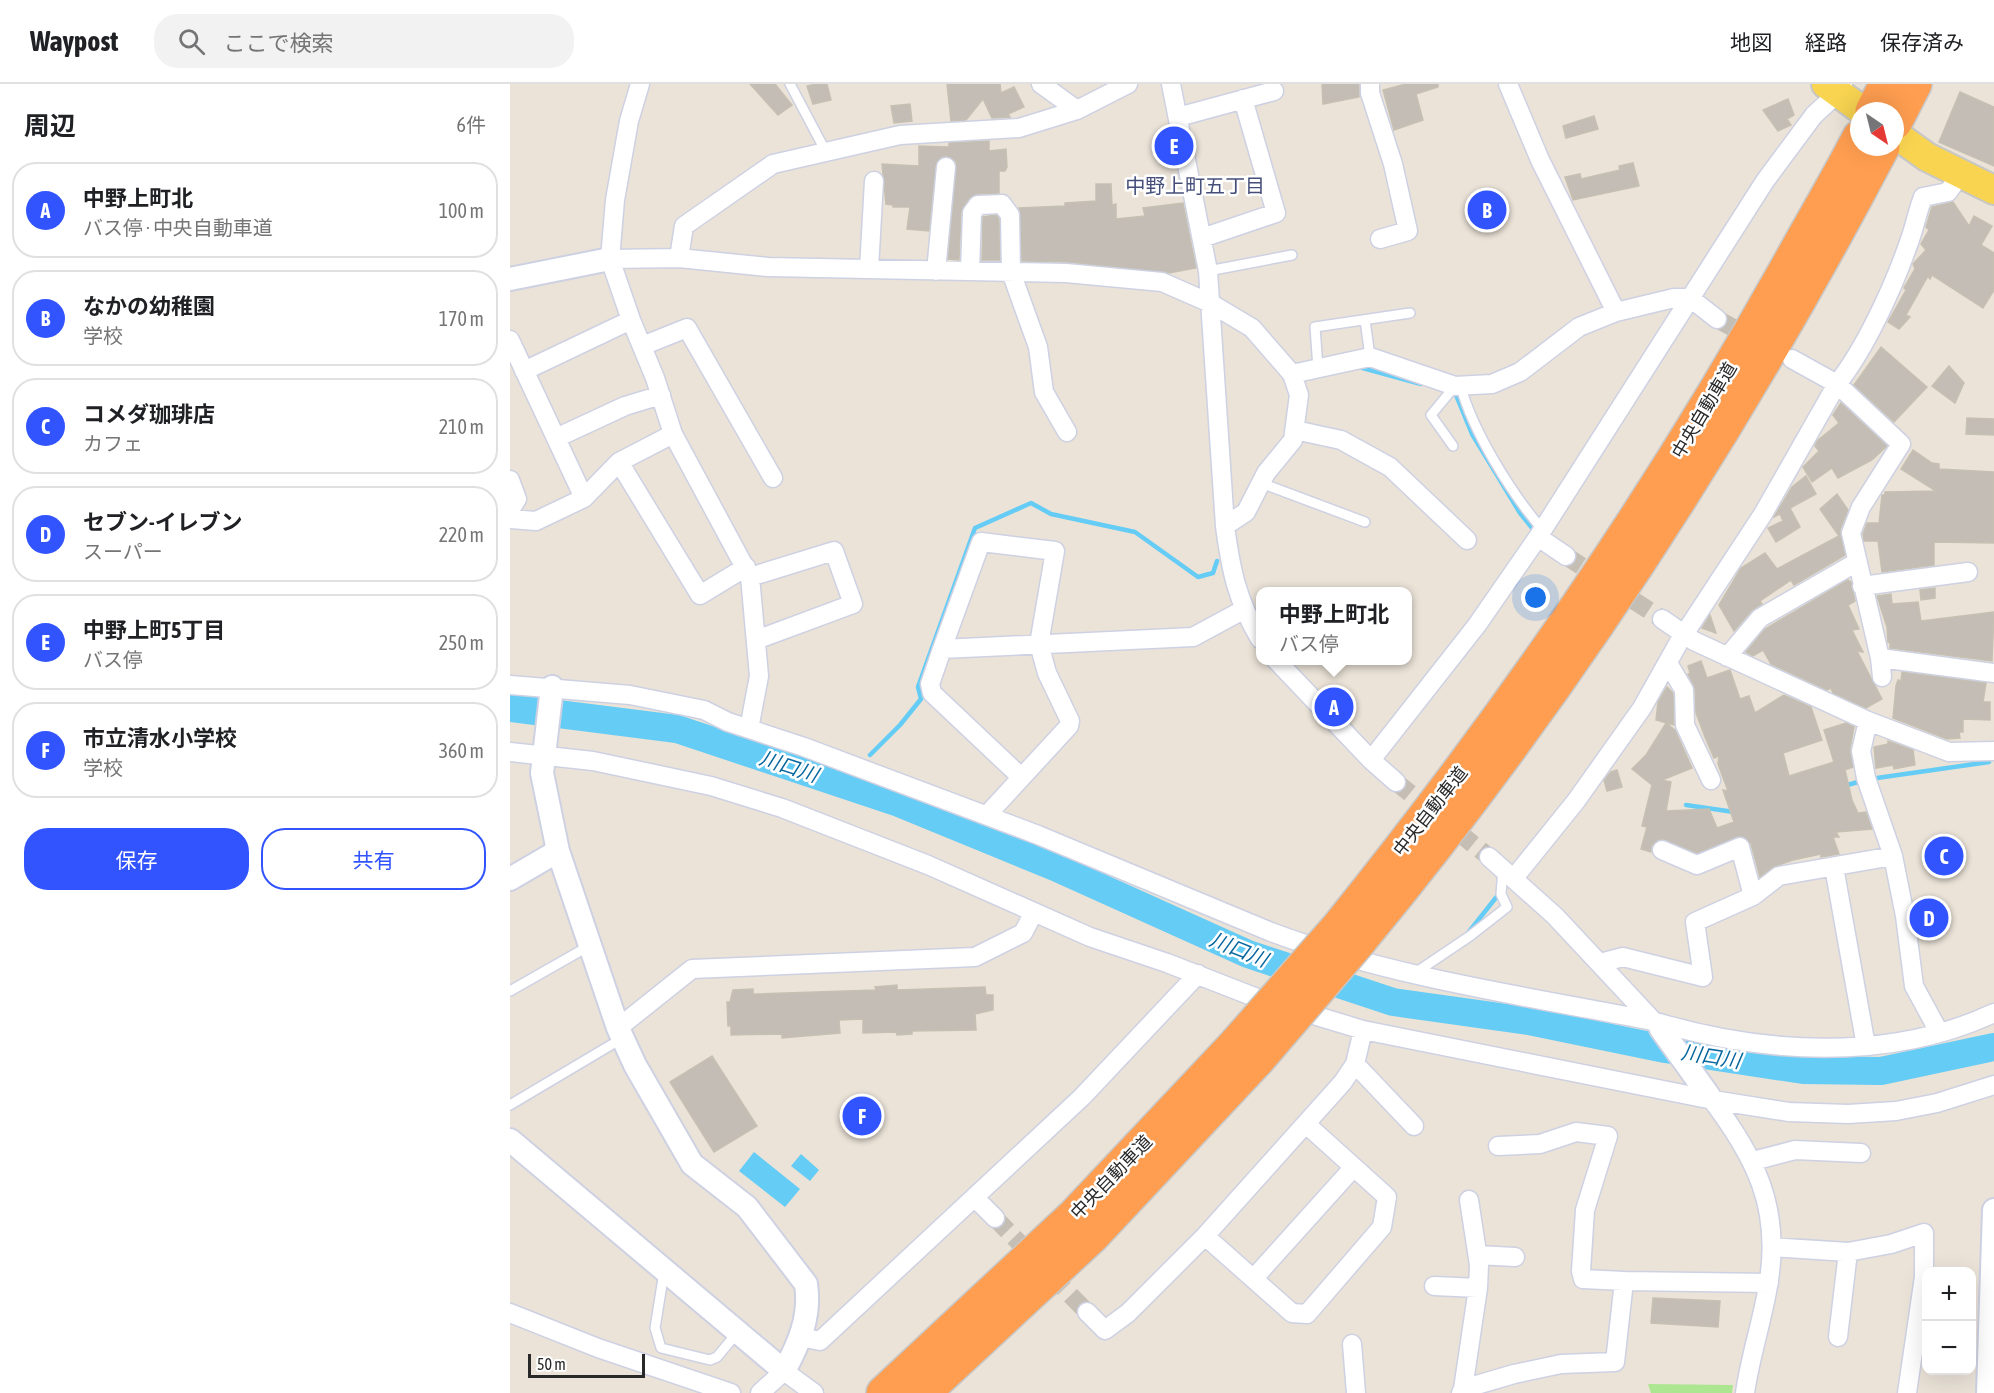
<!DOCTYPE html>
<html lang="ja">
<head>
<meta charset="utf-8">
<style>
  body { margin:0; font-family:"Asap Condensed","Noto Sans JP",sans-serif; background:#f2f2f2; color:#202124 }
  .controls { position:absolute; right:18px; bottom:18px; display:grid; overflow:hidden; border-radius:12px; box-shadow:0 6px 24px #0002 }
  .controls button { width:54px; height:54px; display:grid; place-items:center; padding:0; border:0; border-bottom:2px solid #e0e0e0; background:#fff; color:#202124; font:30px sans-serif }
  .compass { position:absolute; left:1340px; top:18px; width:54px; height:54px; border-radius:50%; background:#fff; box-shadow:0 6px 24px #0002; rotate:145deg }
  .scale { position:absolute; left:18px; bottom:15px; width:117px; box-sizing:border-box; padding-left:6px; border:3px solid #282828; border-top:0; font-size:16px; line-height:21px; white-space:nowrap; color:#282828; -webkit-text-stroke:4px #fff; paint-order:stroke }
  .you { position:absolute; left:1026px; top:514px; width:21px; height:21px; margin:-15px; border:4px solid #fff; border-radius:50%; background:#1a73e8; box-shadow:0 0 0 9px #1a73e833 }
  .badge { display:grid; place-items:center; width:39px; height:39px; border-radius:50%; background:#3254ff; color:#fff; font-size:20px; font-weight:700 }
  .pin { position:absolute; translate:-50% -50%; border:3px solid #fff; box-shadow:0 2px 6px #0006 }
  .popup { position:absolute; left:746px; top:503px; width:156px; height:78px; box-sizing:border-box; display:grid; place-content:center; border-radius:12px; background:#fff; filter:drop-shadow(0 2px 4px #0005); font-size:20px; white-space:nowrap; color:#757577 }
  .popup b { font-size:22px; color:#202124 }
  .popup::after { content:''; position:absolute; left:50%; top:100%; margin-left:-12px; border:12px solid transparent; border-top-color:#fff }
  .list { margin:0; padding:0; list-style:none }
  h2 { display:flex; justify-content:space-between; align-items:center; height:78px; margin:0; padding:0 24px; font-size:26px }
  h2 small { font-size:20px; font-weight:400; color:#757577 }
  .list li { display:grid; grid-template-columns:39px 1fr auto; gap:18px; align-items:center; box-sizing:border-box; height:96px; margin:0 12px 12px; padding:0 12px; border:2px solid #e0e0e0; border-radius:24px }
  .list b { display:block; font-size:22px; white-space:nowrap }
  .list p { margin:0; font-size:20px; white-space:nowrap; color:#757577 }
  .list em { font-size:20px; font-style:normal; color:#757577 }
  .actions { display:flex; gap:12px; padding:18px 24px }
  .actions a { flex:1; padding:14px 0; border:2px solid #3254ff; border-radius:24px; text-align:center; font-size:21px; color:#3254ff }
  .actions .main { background:#3254ff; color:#fff }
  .icon { flex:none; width:33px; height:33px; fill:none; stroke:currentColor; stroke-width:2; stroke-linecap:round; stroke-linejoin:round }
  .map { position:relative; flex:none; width:1484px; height:1309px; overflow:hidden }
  header { display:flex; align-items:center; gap:36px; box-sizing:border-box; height:84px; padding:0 30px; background:#fff; border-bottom:2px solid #e0e0e0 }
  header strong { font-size:28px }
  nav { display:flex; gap:33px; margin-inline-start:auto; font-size:21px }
  .search { width:420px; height:54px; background:#f2f2f2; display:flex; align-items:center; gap:15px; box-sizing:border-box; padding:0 21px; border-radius:24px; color:#757577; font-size:22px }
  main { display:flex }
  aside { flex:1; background:#fff }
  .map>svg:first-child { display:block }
</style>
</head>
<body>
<header>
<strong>Waypost</strong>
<div class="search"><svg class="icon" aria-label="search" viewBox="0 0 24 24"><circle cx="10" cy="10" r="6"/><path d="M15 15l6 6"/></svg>ここで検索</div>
<nav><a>地図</a><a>経路</a><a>保存済み</a></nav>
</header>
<main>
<aside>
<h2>周辺<small>6件</small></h2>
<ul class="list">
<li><span class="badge">A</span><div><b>中野上町北</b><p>バス停 · 中央自動車道</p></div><em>100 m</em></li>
<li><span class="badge">B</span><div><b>なかの幼稚園</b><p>学校</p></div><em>170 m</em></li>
<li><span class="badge">C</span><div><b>コメダ珈琲店</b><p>カフェ</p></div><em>210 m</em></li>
<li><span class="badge">D</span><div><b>セブン-イレブン</b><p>スーパー</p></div><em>220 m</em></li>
<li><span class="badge">E</span><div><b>中野上町5丁目</b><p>バス停</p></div><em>250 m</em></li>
<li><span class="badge">F</span><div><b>市立清水小学校</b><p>学校</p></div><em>360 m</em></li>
</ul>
<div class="actions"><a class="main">保存</a><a>共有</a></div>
</aside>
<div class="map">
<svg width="1484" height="1309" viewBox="0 0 1484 1309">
  <rect width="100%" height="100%" fill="#ebe3d8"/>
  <path fill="#ace691" d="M 1138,1300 L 1223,1301 L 1222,1309 L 1141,1309 Z"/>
  <path fill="#64ccf5" d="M 244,1068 L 290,1105 L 275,1123 L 229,1087 Z
    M 291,1070 L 309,1086 L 300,1097 L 281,1082 Z"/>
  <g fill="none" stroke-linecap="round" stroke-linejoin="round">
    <path stroke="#64ccf5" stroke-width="4.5" d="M 849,283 L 911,300
      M 946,311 L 962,350 L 1010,429 L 1022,444
      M 360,671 L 390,641 L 411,615 L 408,603 L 465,444 L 521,419 L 541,430 L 625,448 L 688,493 L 703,489 L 707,477
      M 1367,694 L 1479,678
      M 1334,702 L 1348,698
      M 1176,721 L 1224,728
      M 958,849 L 988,811"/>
    <path stroke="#64ccf5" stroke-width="28" d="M 0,624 L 167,645 L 389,719 L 545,783 L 738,870 L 883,918 L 1019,937 L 1155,965 L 1293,986 L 1371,987 L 1484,963"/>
  </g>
  <path fill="#c3bdb5" stroke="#c6c0b2" stroke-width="1.5" d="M 240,0 L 265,0 L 282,21 L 268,31 Z
    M 307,0 L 317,0 L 321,16 L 303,20 L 297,2 Z
    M 437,0 L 490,0 L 491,9 L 504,3 L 514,23 L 498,30 L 500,33 L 482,34 L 473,15 L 456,36 L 441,37 Z
    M 812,0 L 849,0 L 849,13 L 813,20 Z
    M 896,0 L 928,0 L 928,3 L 906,10 L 913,36 L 884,46 L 873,6 Z
    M 1450,8 L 1484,23 L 1484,82 L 1429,58 Z
    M 1278,15 L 1284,31 L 1277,35 L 1281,41 L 1268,47 L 1253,26 Z
    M 400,20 L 402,37 L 384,39 L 381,22 Z
    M 1084,32 L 1088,45 L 1056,54 L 1053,42 Z
    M 479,57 L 479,67 L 496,65 L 497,83 L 495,87 L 489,87 L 489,109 L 467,110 L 459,114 L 451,129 L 449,176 L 438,175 L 446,78 L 436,72 L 427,77 L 419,147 L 397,145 L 400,123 L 383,123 L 383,121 L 376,120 L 372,80 L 409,82 L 409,62 L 439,63 L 439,59 Z
    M 1123,79 L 1129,102 L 1063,116 L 1055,93 L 1070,90 L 1071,95 L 1110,86 L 1109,82 Z
    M 586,100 L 601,100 L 602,121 L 606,120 L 606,135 L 635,132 L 633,124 L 673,119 L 686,184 L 659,189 L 557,178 L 512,177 L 509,124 L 555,122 L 555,119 L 586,117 Z
    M 1443,118 L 1459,142 L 1464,132 L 1482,142 L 1471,161 L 1484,169 L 1484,206 L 1473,224 L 1422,191 L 1420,195 L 1418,192 L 1396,231 L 1400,233 L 1389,245 L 1378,238 L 1396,206 L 1394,204 L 1405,185 L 1403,180 L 1416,166 L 1411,160 L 1419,146 L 1416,143 L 1422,123 Z
    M 486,131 L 489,135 L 490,176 L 472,176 L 473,133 Z
    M 1371,263 L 1417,303 L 1384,338 L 1344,301 Z
    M 1439,282 L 1454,299 L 1445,319 L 1422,302 Z
    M 1331,319 L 1377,362 L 1362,376 L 1328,394 L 1322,384 L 1302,398 L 1293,383 L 1309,367 L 1305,362 L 1307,357 L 1329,339 L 1323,331 Z
    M 1457,334 L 1484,335 L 1484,351 L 1456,350 Z
    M 1403,366 L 1422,379 L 1429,380 L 1429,385 L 1484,388 L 1484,459 L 1424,458 L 1424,481 L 1372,488 L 1368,457 L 1354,457 L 1353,450 L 1357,439 L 1369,439 L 1372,411 L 1375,411 L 1375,408 L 1426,407 L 1391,385 Z
    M 1296,392 L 1306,410 L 1280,424 L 1290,443 L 1266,458 L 1258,444 L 1273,437 L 1270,430 L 1264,433 L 1282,403 Z
    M 1327,410 L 1338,426 L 1330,446 L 1335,471 L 1284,501 L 1281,496 L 1250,517 L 1252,520 L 1242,526 L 1224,547 L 1209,521 L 1231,484 L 1255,469 L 1267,485 L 1329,452 L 1310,425 Z
    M 1338,496 L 1341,498 L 1345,517 L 1338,521 L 1349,545 L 1342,546 L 1353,568 L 1347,567 L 1372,615 L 1356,624 L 1323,609 L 1321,604 L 1317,606 L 1261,580 L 1253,566 L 1243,572 L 1236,568 L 1255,545 Z
    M 1425,504 L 1425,514 L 1411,516 L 1410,506 Z
    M 1381,510 L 1382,520 L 1408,518 L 1411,537 L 1484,528 L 1482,577 L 1380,564 L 1380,557 L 1378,558 L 1377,543 L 1367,512 Z
    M 1200,531 L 1206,549 L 1192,544 Z
    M 1191,577 L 1197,594 L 1220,586 L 1230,615 L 1239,612 L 1245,629 L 1274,611 L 1301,623 L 1312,656 L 1273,669 L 1279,692 L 1324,678 L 1314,646 L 1336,639 L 1344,643 L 1340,665 L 1343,683 L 1335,686 L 1342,716 L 1348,729 L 1356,728 L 1362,745 L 1326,748 L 1329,753 L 1323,753 L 1329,770 L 1311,773 L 1311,770 L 1283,776 L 1263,783 L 1250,793 L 1241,760 L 1233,752 L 1187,769 L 1151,755 L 1142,761 L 1141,768 L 1131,765 L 1137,743 L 1132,742 L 1142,701 L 1122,685 L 1136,671 L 1156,639 L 1165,646 L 1182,684 L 1152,696 L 1161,698 L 1156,727 L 1199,725 L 1207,744 L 1224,738 L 1213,706 L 1218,707 L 1208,680 L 1209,672 L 1204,674 L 1195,653 L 1186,629 L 1185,605 L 1178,590 L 1180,589 L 1178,582 Z
    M 1392,588 L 1476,599 L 1473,618 L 1480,618 L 1480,636 L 1453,635 L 1453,648 L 1449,648 L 1450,654 L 1437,655 L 1383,634 L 1386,602 L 1388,596 L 1391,597 Z
    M 1157,603 L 1163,609 L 1164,641 L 1146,636 L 1148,618 Z
    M 1378,657 L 1403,666 L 1405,681 L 1384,685 L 1383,681 L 1366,684 L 1364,663 L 1378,660 Z
    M 1107,686 L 1112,703 L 1097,707 L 1094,696 L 1101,688 Z
    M 387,901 L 387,906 L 475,903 L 476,911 L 483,911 L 483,926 L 465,930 L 466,946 L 402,947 L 402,950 L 387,951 L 386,948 L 353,949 L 353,935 L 329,936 L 330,949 L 272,954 L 272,950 L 221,951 L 221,942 L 218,942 L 217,918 L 220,918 L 223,906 L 243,905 L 243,910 L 366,906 L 365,903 Z
    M 202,972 L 247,1042 L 204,1068 L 160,998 Z
    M 1143,1214 L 1210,1217 L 1208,1243 L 1141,1239 Z"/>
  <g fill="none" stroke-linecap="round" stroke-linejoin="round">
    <path stroke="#c4beb5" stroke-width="18" stroke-dasharray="18 9" stroke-linecap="butt" d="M 1207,235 L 1245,256
      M 1056,472 L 1152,535
      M 886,698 L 979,773
      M 485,1134 L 577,1228"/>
    <defs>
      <path id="service" d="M 280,0 L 316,68
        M 698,187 L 782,171
        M 855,236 L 860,273
        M 808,284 L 805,243 L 900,229
        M 951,303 C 963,348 1002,410 1032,445
        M 943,362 L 921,331 L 945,302
        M 751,399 L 855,438
        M 905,889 L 960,852 L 997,823 L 991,810 L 993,785
        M 0,907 L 79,862
        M 0,1021 L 111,955
        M 154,1188 L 145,1244 L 151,1264 L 200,1276 L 207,1273 L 227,1249"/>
      <path id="minor" d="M 130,0 L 119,37 L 105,116 L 100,175 L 121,236 L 145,294 L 163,350 L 240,493 L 249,592 L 239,645
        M 531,0 L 567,26
        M 661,0 L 698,187 L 715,442 C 721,487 727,516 750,555
        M 860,0 L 860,9 L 883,80 L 898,147 L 870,155
        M 998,0 L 1030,76 L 1106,228
        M 668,33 L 764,7
        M 692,154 L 766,129 L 733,15
        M 169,174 L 174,142 L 263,80 L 390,51 L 509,44 L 567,26 L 618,0
        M 100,175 L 169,174 L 258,183 L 556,189 L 652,198 L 700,219 L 742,244 L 782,290 L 860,273 L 945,302 L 982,300 L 1010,288 L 1069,243 L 1106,228 L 1164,214 L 1180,214 L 1207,235
        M 359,185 L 364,97
        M 426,187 L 436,83
        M 460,187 L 462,129 L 468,121 L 492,120 L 500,131 L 501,188 L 528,263 L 534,308 L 557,348
        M 0,256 L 74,414
        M 132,262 L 177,244 L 263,394
        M 1282,275 L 1327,300 L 1391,360 L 1351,423 L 1341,449 L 1370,574
        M 14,287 L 121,236
        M 785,346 L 831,356 L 880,383 L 957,456
        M 46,354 L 115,322 L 151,311
        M 109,378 L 190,511 L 236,483
        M 0,396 L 7,415 L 0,426
        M 0,435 L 26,437 L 74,414 L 109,378 L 163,350
        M 715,442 L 736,428 L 756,389 L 783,356 L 789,311 L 782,290
        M 1028,453 L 1056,472
        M 240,493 L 324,467 L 343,520 L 246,556
        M 1352,502 L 1458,488
        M 1152,535 L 1184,557 L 1358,637 L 1439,668 L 1484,667
        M 432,565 L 471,458 L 545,467 L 529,560 L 537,589 L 560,637 L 559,642 L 477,731
        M 1217,573 L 1250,534 L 1347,478
        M 766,576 L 861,676 L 886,698
        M 1158,579 L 1174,606 L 1175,641 L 1201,696
        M 1372,593 L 1370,574 L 1484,589
        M 0,601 L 120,611 L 194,626 L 218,638 L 294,663 L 528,751 L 761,848 C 884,894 1015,912 1143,937 C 1252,970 1379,978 1484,929
        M 1358,637 L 1351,667 L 1356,694 L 1383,772 L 1395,832 L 1404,902 L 1429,948
        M 0,668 L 83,677 L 201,702 L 272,724 L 418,781 L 580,853 L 657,879 L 747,914 L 853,946 L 1203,1016 L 1279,1028 L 1338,1030 L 1386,1027 L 1427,1019 L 1484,1001
        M 861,676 L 967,541 L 1028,453 L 1255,97 L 1304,31 L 1328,9 L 1333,0
        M 511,693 L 422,609 L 420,600 L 432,565 L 683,553 L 733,526
        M 1152,766 L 1187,781 L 1230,763 L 1243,812
        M 979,773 L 1045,832 L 1146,940
        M 1324,783 L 1356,962
        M 1004,794 L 1066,717 L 1132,624 L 1169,558 L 1253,430 L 1327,300 C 1355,265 1383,204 1398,161 C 1404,146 1407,129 1413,113 L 1438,108 L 1450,91
        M 1090,879 L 1113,873 L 1193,893 L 1185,838 L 1243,812 L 1269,792 L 1383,772
        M 108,944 L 182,885 L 465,873 L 513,849 L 524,828
        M 845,980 L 904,1042
        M 1199,1012 C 1245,1072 1272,1124 1258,1202 C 1252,1238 1240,1273 1235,1309
        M 988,1062 L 1030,1060 L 1066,1048 L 1098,1052 L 1075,1126 L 1071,1187 L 1073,1195 L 1114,1197
        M 1243,1077 L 1285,1066 L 1351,1069
        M 466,1115 L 485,1134
        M 695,1152 L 782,1229 L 797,1230 L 872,1143 L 877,1113 L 796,1040
        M 1262,1163 L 1338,1168 L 1328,1253
        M 1338,1168 L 1381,1160 L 1414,1149 L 1414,1193 L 1397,1309
        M 968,1171 L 1005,1173
        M 744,1194 L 843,1084
        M 924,1202 L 968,1204
        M 577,1228 L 595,1246 L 618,1229 L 695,1152 L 833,998 L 845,980 L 853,946
        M 0,1229 L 88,1264 L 221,1309
        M 291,1253 L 310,1257 L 572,1013 L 688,890
        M 842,1260 L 846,1309
        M 953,1305 L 968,1204 L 969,1181 L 959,1116
        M 250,1309 L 274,1287 L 304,1309
        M 951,1309 L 953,1305 L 1004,1290 L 1051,1280 L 1105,1278 L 1114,1197 L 1259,1199"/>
      <path id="tertiary" d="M 0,195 L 100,175
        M 0,795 L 48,767
        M 1151,945 L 1199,1012
        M 0,1056 L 274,1287 C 289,1260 301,1232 296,1200 L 237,1123 L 182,1080 L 125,981 L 108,944 L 48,767 L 32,689 L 42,603
        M 1478,1309 L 1484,1126"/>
      <path id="primary" d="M 1316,0 L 1353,27
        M 1385,50 L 1417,73 L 1484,106"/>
      <path id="motorway" d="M 1362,27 L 1376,0
        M 1385,39 L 1405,0
        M 827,844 C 1000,629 1148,415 1282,174 C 1304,134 1328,94 1349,53
        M 850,857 C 1053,612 1225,345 1373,63
        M 373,1309 L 563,1132 L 726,959
        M 414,1309 L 583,1152 L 748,976"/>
    </defs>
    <use href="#service" stroke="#cdd1e2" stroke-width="12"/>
    <use href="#minor" stroke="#cdd1e2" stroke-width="21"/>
    <use href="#tertiary" stroke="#cdd1e2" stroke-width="26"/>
    <use href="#primary" stroke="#c7c7c7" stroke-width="32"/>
    <use href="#motorway" stroke="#c7c7c7" stroke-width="36"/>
    <use href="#service" stroke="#fff" stroke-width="9"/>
    <use href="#minor" stroke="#fff" stroke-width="18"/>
    <use href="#tertiary" stroke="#fff" stroke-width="22"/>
    <use href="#primary" stroke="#f8d451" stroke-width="28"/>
    <use href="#motorway" stroke="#ff9e50" stroke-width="33"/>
    <defs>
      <path id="motorway-bridge" d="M 726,959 L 827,844
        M 748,976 L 850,857"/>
    </defs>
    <use href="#motorway-bridge" stroke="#c7c7c7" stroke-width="36" stroke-linecap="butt"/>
    <use href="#motorway-bridge" stroke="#ff9e50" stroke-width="33"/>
  </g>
  <g text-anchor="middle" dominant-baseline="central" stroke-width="5" stroke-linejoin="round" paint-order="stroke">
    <g font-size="18" fill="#282828" stroke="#fff">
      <text transform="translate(1194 326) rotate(-59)">中央自動車道</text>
      <text transform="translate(920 727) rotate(-52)">中央自動車道</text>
      <text transform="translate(601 1093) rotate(-46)">中央自動車道</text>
    </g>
    <g font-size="20" fill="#464f7a" stroke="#fff">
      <text x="685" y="101">中野上町五丁目</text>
    </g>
    <g font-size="20" font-style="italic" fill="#06679e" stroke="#fff">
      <text transform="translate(279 682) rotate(18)">川口川</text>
      <text transform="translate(729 865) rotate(22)">川口川</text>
      <text transform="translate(1201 972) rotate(9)">川口川</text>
    </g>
  </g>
</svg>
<div class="controls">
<button>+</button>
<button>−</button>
</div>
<svg class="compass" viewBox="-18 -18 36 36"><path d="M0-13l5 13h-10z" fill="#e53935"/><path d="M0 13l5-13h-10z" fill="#757577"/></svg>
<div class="scale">50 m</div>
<div class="you"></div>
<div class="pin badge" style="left:824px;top:623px">A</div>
<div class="popup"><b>中野上町北</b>バス停</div>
<div class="pin badge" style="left:977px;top:126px">B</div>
<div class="pin badge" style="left:1434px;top:772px">C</div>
<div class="pin badge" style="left:1419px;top:834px">D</div>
<div class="pin badge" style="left:664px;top:62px">E</div>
<div class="pin badge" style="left:352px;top:1032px">F</div>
</div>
</main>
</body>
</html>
